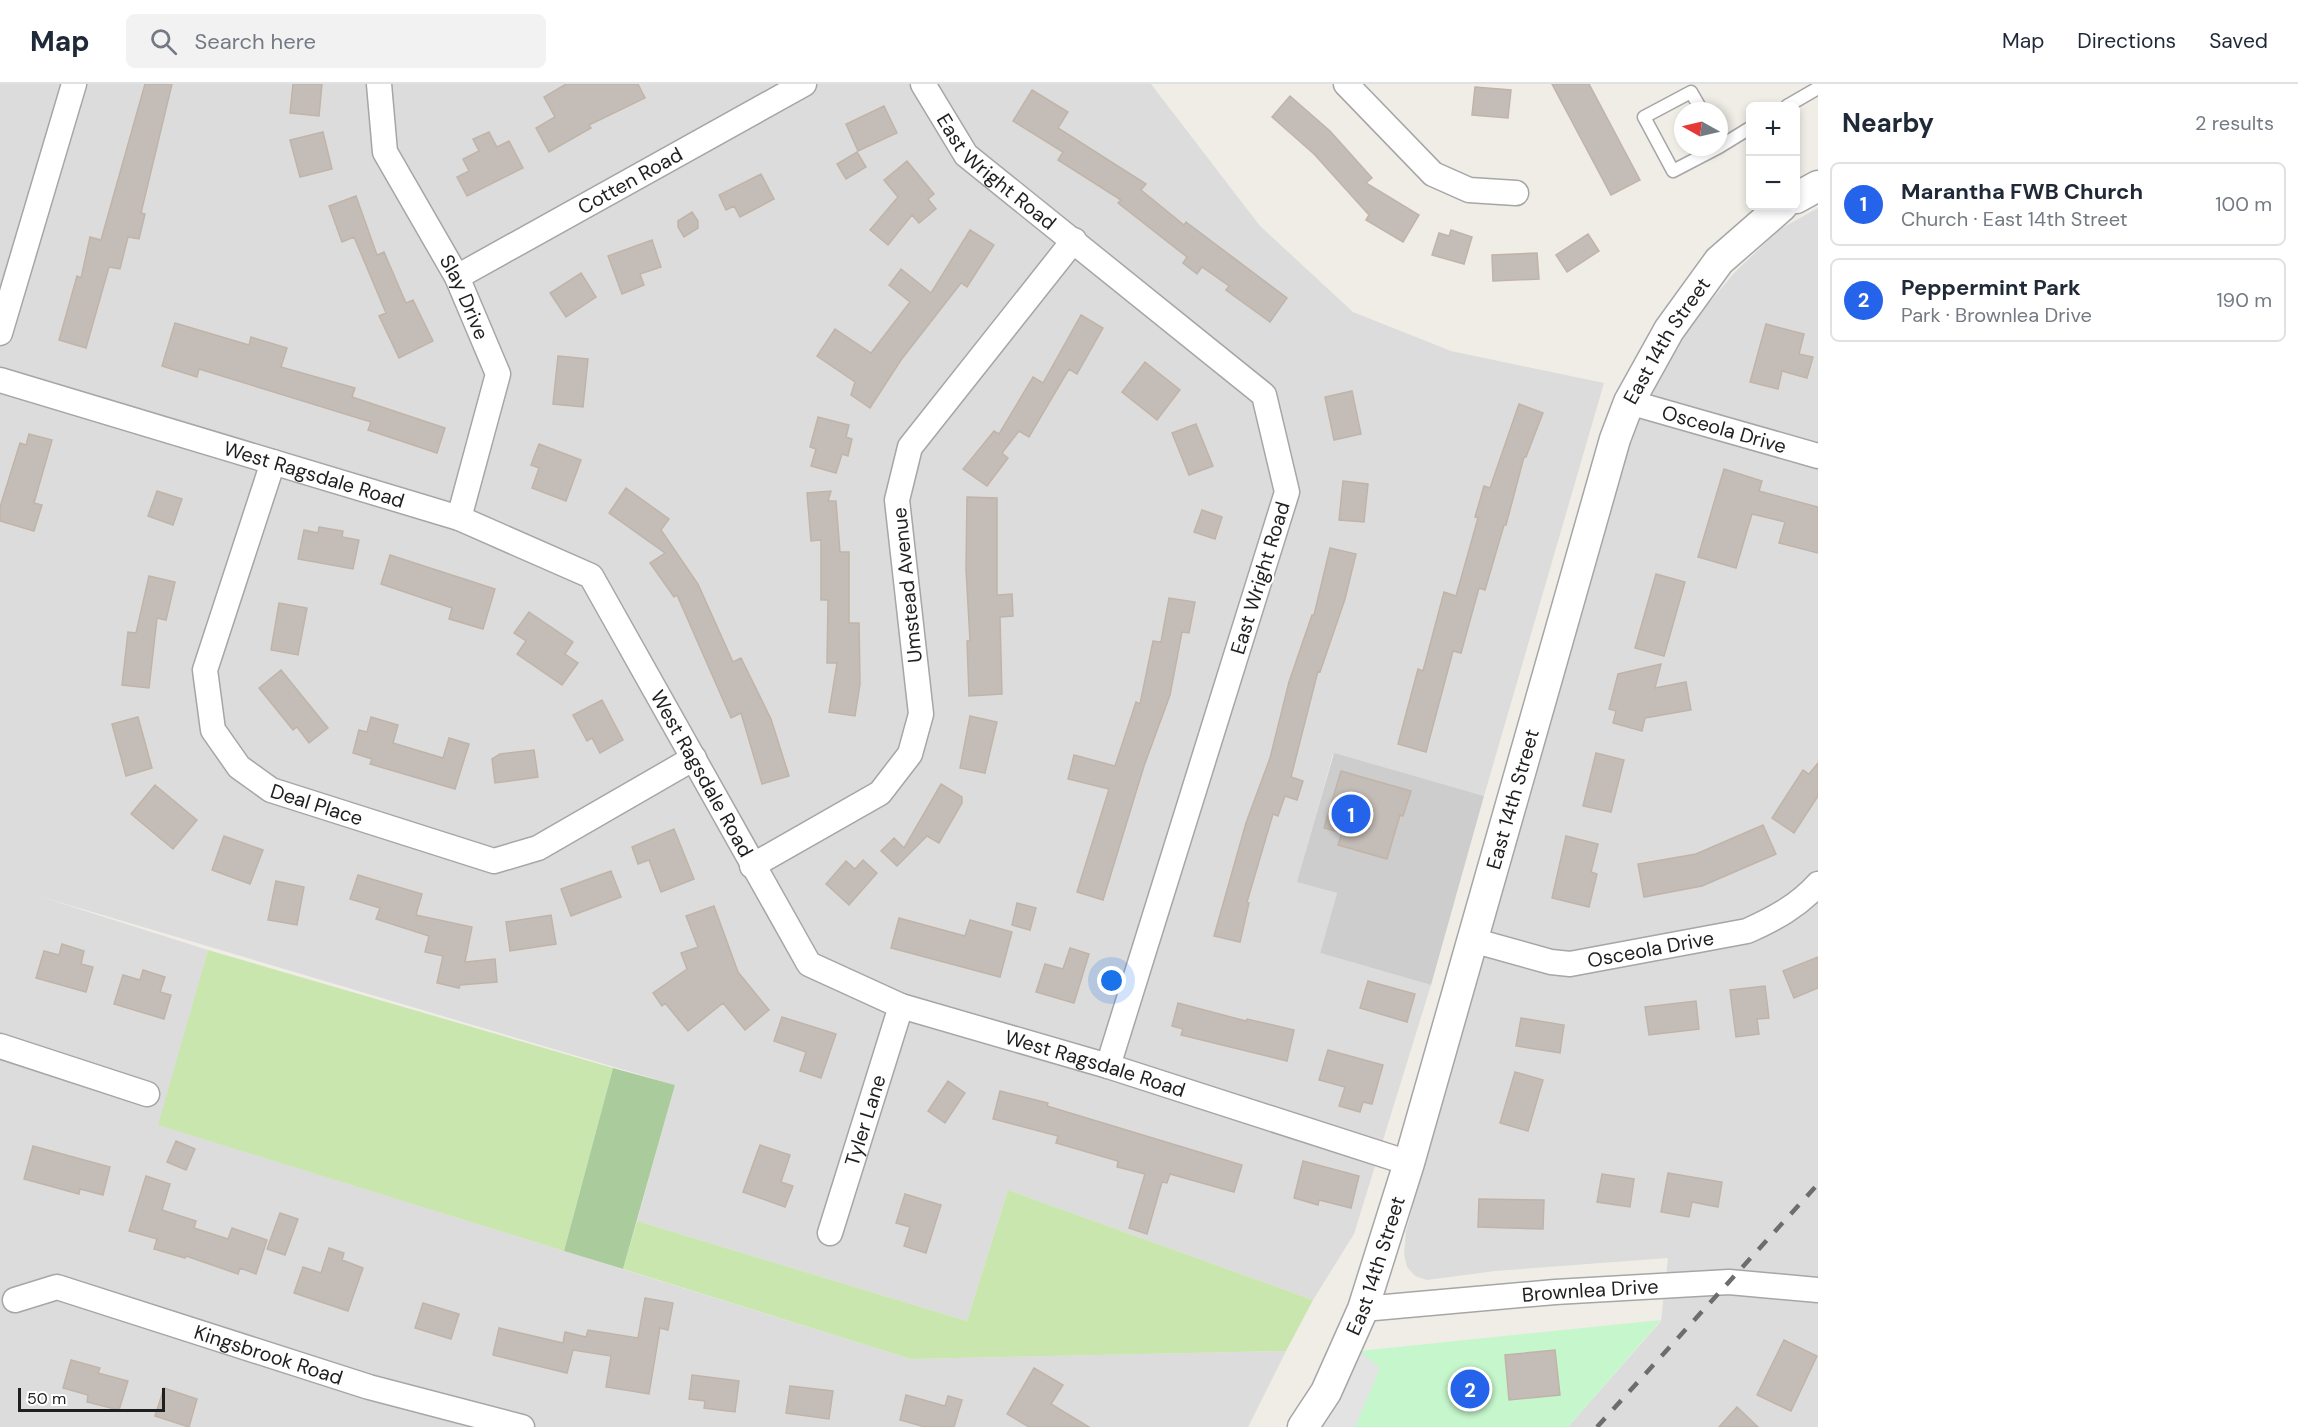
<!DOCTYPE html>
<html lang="en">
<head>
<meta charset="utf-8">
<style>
  body { margin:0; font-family:"DM Sans",sans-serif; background:#f2f2f3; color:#1f2937 }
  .controls { position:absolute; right:18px; top:18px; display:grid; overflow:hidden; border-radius:9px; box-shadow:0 3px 9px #0003 }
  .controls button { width:54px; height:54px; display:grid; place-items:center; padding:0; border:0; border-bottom:2px solid #e0e1e3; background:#fff; color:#1f2937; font:30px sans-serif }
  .compass { position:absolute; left:1674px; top:18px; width:54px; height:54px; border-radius:50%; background:#fff; box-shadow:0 3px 9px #0003; rotate:278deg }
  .scale { position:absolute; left:18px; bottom:15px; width:147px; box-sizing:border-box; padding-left:6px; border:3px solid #1f1f1f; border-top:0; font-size:16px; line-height:21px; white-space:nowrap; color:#1f1f1f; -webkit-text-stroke:4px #fff; paint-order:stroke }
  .you { position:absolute; left:1112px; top:897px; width:21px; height:21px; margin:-15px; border:4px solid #fff; border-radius:50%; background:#1a73e8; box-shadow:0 0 0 9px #1a73e833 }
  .badge { display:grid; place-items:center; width:39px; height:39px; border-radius:50%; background:#2563eb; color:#fff; font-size:20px; font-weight:700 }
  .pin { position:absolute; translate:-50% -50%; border:3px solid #fff; box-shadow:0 2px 6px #0006 }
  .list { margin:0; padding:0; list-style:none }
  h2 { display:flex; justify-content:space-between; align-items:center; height:78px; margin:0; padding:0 24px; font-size:26px }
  h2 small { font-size:20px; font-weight:400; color:#747a83 }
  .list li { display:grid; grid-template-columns:39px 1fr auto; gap:18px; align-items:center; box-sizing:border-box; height:84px; margin:0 12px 12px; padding:0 12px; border:2px solid #e0e1e3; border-radius:9px }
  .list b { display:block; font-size:22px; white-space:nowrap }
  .list p { margin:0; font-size:20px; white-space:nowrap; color:#747a83 }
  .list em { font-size:20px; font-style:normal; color:#747a83 }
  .icon { flex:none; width:33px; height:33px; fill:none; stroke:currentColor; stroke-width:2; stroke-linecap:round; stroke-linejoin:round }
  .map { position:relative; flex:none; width:1818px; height:1343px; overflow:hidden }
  header { display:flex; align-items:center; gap:36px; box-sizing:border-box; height:84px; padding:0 30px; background:#fff; border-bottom:2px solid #e0e1e3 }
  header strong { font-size:28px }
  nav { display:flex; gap:33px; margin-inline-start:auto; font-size:21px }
  .search { width:420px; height:54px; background:#f2f2f3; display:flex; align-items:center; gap:15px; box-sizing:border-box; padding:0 21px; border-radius:9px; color:#747a83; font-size:22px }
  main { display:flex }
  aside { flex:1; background:#fff }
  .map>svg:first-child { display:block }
</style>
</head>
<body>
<header>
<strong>Map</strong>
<div class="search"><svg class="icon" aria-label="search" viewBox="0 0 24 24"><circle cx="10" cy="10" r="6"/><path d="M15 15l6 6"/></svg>Search here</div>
<nav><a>Map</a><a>Directions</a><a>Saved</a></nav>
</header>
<main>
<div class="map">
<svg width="1818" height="1343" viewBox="0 0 1818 1343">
  <rect width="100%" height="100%" fill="#efede6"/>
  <path fill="#dddcdc" d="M 0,0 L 1151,0 L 1260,142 L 1353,228 L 1451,267 L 1604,299 L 1484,712 L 1333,670 L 1298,797 L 1337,809 L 1320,869 L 1431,901 L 1354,1150 L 1313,1216 L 1008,1106 L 967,1237 L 637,1137 L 675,1001 L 35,811 L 208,866 L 159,1041 L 911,1275 L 1286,1267 L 1248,1343 L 0,1343 Z
    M 1818,124 L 1818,1343 L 1568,1343 L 1661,1237 L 1668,1174 L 1495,1187 L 1427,1196 L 1415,1192 L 1407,1183 L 1404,1170 L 1406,1147 L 1621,372 L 1658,292 L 1689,243 L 1735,188 L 1780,145 Z"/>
  <path fill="#cdcdcd" d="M 1334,669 L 1484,712 L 1431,901 L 1320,869 L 1337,809 L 1297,798 Z"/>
  <path fill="#c9e6af" d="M 208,866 L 613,984 L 564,1167 L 158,1041 Z
    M 1008,1106 L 1313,1216 L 1286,1267 L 911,1275 L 623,1185 L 637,1137 L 967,1237 Z"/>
  <path fill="#aacc9d" d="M 613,984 L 675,1001 L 623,1185 L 564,1167 Z"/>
  <path fill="#c6f6cb" d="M 1661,1236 L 1568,1343 L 1318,1343 L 1359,1267 Z"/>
  <path fill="#e3e3e3" d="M 1359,1267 L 1380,1284 L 1355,1343 L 1318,1343 Z"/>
  <path fill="#c4bcb6" stroke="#c0b4a9" stroke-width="1.5" d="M 145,0 L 172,0 L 141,129 L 145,130 L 139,155 L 128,153 L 120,185 L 109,183 L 86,264 L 59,256 L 77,192 L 81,194 L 90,153 L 101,156 Z
    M 293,0 L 322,0 L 319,32 L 290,29 Z
    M 566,0 L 638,0 L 645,14 L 589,41 L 591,44 L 549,68 L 536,44 L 555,33 L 544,13 Z
    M 1552,0 L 1589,0 L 1640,96 L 1611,111 Z
    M 1475,3 L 1511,6 L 1508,34 L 1472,31 Z
    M 1032,6 L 1068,28 L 1058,44 L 1146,100 L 1141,106 L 1184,141 L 1186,138 L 1287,214 L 1270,238 L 1226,206 L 1229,202 L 1202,183 L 1197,190 L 1183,179 L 1187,173 L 1118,119 L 1121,116 L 1058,76 L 1063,68 L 1013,37 Z
    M 1290,12 L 1330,47 L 1372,94 L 1366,99 L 1419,131 L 1403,158 L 1366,136 L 1369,131 L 1314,70 L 1272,33 Z
    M 884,22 L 897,49 L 858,67 L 846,40 Z
    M 323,48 L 332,85 L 300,93 L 290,56 Z
    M 489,48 L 497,63 L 509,57 L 523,84 L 467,112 L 457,93 L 469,87 L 463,75 L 479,67 L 473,55 Z
    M 857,68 L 866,83 L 846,95 L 837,80 Z
    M 907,77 L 934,110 L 928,115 L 936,125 L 919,139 L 912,131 L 888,161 L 870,146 L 898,113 L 884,96 Z
    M 761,90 L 774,115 L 740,133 L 734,122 L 726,126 L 719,111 Z
    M 356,112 L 377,171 L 384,168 L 406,219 L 413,216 L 433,257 L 399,274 L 379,232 L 386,229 L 354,153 L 342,158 L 329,122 Z
    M 692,128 L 698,137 L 698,144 L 684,153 L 678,143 L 678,137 Z
    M 970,146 L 994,161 L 967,203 L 961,199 L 901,276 L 870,324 L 851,311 L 855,298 L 817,272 L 835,245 L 871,269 L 910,218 L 889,201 L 901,185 L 931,209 Z
    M 1451,146 L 1472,153 L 1464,180 L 1432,171 L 1439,149 L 1449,152 Z
    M 1588,150 L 1599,167 L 1567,188 L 1556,171 Z
    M 652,156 L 661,183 L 640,190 L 644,201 L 622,210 L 608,172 Z
    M 1537,169 L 1539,195 L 1493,197 L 1492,171 Z
    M 581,189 L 596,213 L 566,233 L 550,209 Z
    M 1081,231 L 1103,244 L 1077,290 L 1069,285 L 1029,353 L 1019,347 L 1002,369 L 1008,374 L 987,402 L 963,385 L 994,347 L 999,350 L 1033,293 L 1043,299 Z
    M 175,239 L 249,261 L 251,253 L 287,264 L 281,283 L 355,304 L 352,313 L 445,344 L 437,369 L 368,346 L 371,338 L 199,285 L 197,293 L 162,282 Z
    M 1766,240 L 1804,250 L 1799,270 L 1813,273 L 1807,294 L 1782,287 L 1778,305 L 1750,298 Z
    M 558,272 L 588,275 L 583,323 L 553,320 Z
    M 1145,278 L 1180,306 L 1157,336 L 1122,308 Z
    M 1352,307 L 1361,350 L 1334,356 L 1325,313 Z
    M 1519,320 L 1543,329 L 1526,373 L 1524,373 L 1506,441 L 1504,441 L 1485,506 L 1479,504 L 1461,569 L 1453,567 L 1426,668 L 1398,660 L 1418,585 L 1423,587 L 1444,508 L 1456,512 L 1478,434 L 1475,433 L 1484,402 L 1490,404 Z
    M 818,333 L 849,341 L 846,353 L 852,355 L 848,372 L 842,370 L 836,389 L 811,382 L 816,365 L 810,363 Z
    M 1196,340 L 1213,382 L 1189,391 L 1172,349 Z
    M 29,350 L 52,356 L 34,419 L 42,421 L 34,447 L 0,437 L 0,423 L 20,359 L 26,361 Z
    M 539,360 L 581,376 L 566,417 L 532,404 L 539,384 L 531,381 Z
    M 1724,385 L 1762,397 L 1759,407 L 1818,423 L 1818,469 L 1779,459 L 1785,438 L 1752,430 L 1736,484 L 1698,473 Z
    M 1343,397 L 1368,400 L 1364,438 L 1339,436 Z
    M 626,404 L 669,435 L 661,446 L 698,500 L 733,578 L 741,574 L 771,635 L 789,692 L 762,700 L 741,629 L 731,634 L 677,511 L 674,513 L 650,479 L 665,469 L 609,429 Z
    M 157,407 L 182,415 L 173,441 L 148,432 Z
    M 831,407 L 828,417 L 836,417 L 840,468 L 849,468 L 849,539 L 859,539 L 860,600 L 855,632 L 829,628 L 837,579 L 827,579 L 828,516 L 821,516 L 821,456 L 811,457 L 807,409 Z
    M 967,413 L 997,414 L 997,511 L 1012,510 L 1013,532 L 1000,533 L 1002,610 L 969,612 L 967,557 L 970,557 L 966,485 Z
    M 1202,426 L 1222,433 L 1215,455 L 1194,448 Z
    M 319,443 L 343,447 L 342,453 L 359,456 L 353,485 L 298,475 L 304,446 L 318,449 Z
    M 1330,464 L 1356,470 L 1345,515 L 1320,588 L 1318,587 L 1291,693 L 1303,697 L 1297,716 L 1285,712 L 1278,732 L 1273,730 L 1247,818 L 1249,819 L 1240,858 L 1214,852 L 1246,739 L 1270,674 L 1289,598 L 1312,531 L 1314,531 Z
    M 390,471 L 495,505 L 483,545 L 449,535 L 452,524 L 381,500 Z
    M 1656,490 L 1685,498 L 1664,572 L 1635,564 Z
    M 149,492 L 175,498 L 166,536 L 157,534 L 149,604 L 122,601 L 128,548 L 136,549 Z
    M 1169,514 L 1195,518 L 1189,549 L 1182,548 L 1170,611 L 1144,682 L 1103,816 L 1077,808 L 1109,705 L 1068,695 L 1074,671 L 1115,682 L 1136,618 L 1140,620 L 1153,557 L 1161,558 Z
    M 279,519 L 307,524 L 298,571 L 271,566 Z
    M 529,528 L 573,558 L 565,570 L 578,579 L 562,601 L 517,570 L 526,557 L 514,549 Z
    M 1661,580 L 1655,604 L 1686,598 L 1691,626 L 1645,634 L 1642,647 L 1613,639 L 1616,627 L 1609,625 L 1618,590 Z
    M 281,586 L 328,644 L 309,659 L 297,643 L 293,646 L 259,604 Z
    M 602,616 L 623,656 L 600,669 L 592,654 L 587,657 L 573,631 Z
    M 970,632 L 997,638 L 985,689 L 960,684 Z
    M 138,633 L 152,684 L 126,692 L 112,640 Z
    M 371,633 L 398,641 L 393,659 L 443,674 L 449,654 L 469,660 L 455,705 L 370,680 L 372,675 L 353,669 L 359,646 L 367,648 Z
    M 534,666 L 538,693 L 495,699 L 492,675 L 500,670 Z
    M 1596,669 L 1624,676 L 1611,728 L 1583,722 Z
    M 1818,679 L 1818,712 L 1794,749 L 1772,734 L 1803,686 L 1809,690 Z
    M 1341,687 L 1411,707 L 1403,732 L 1400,731 L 1387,775 L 1338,761 L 1342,749 L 1324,744 Z
    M 941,700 L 962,713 L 962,719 L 939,759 L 927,752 L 897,782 L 881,767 L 894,754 L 904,764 Z
    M 155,701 L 197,736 L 173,765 L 131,730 Z
    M 1763,741 L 1776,770 L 1702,802 L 1644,813 L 1638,780 L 1696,770 Z
    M 674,745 L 694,795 L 661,808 L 649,776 L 638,780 L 632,763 Z
    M 224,752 L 263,766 L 250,800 L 212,786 Z
    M 1566,752 L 1598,760 L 1591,788 L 1597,790 L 1589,823 L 1552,814 Z
    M 863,776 L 877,789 L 849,821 L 826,800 L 846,777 L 855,785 Z
    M 611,787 L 621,813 L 571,832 L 561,805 Z
    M 358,791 L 422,810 L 416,831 L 472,843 L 465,878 L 495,875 L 497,898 L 460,901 L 459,904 L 437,899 L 443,872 L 425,868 L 429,852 L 376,835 L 380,824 L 350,815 Z
    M 276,797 L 304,803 L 297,841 L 268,836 Z
    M 1017,819 L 1036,824 L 1030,846 L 1012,841 Z
    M 714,822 L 738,888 L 769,926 L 745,946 L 723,919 L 688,947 L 665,919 L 662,922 L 653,909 L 687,885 L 681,869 L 698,863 L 686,832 Z
    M 551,831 L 556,860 L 510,867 L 506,838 Z
    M 899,834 L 965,852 L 970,836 L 1012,848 L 1000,893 L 891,864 Z
    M 62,860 L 84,867 L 81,880 L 93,883 L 86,908 L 36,894 L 44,867 L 59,871 Z
    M 1070,864 L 1089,870 L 1074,919 L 1036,908 L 1045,880 L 1063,885 Z
    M 1818,873 L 1818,904 L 1794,914 L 1783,887 Z
    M 143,886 L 165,893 L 160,908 L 171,911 L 164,935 L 114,920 L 123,891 L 140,896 Z
    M 1368,897 L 1415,910 L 1407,938 L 1360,924 Z
    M 1765,902 L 1769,934 L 1757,935 L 1759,950 L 1736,953 L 1730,906 Z
    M 1696,917 L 1699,945 L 1649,951 L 1645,923 Z
    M 1178,919 L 1246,937 L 1247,935 L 1294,946 L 1287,977 L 1181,951 L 1183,945 L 1172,942 Z
    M 782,933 L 836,950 L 821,994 L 800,987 L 806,968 L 774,957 Z
    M 1521,934 L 1564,941 L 1560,969 L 1516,962 Z
    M 1328,966 L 1383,981 L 1372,1020 L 1363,1018 L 1360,1028 L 1339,1022 L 1345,1003 L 1319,996 Z
    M 1515,988 L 1543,996 L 1528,1047 L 1500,1039 Z
    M 948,997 L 965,1009 L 945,1039 L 928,1027 Z
    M 1000,1007 L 1048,1019 L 1047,1022 L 1242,1081 L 1234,1108 L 1170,1090 L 1167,1099 L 1162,1098 L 1147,1150 L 1129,1144 L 1145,1090 L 1117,1083 L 1118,1077 L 1056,1059 L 1058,1052 L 993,1035 Z
    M 176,1057 L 195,1065 L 186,1086 L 167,1078 Z
    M 760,1061 L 790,1071 L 781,1098 L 793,1102 L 785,1123 L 743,1108 Z
    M 33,1062 L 110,1083 L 103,1111 L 80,1105 L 79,1110 L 24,1095 Z
    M 1303,1077 L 1359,1092 L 1351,1124 L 1319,1116 L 1318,1121 L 1294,1114 Z
    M 1668,1089 L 1722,1098 L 1718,1123 L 1692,1118 L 1689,1133 L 1661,1128 Z
    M 1602,1090 L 1634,1095 L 1630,1123 L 1597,1118 Z
    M 146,1092 L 170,1100 L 162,1126 L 196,1137 L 194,1144 L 228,1155 L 232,1144 L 267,1156 L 256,1190 L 240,1184 L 238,1190 L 186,1172 L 185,1174 L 154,1165 L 157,1155 L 129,1147 Z
    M 905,1110 L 941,1121 L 926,1169 L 904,1162 L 910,1143 L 896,1139 Z
    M 1479,1115 L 1544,1116 L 1543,1145 L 1478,1143 Z
    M 280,1129 L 298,1135 L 285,1171 L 267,1165 Z
    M 329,1164 L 344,1169 L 342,1176 L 363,1184 L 348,1227 L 294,1209 L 303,1183 L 321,1189 Z
    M 645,1214 L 673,1219 L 668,1246 L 660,1244 L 649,1310 L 606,1303 L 611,1272 L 573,1266 L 567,1289 L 493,1271 L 499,1244 L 563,1259 L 565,1248 L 586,1253 L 588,1246 L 638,1254 Z
    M 423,1219 L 459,1230 L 451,1255 L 415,1244 Z
    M 1784,1256 L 1817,1272 L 1791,1327 L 1757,1311 Z
    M 1555,1266 L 1560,1311 L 1509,1316 L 1505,1271 Z
    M 71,1276 L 100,1284 L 98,1289 L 128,1297 L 119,1326 L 87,1318 L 88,1311 L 63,1304 Z
    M 1034,1284 L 1063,1301 L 1051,1320 L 1089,1343 L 1029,1343 L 1007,1330 Z
    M 692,1291 L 739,1297 L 735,1328 L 704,1324 L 705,1317 L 689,1315 Z
    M 790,1302 L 833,1307 L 829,1335 L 786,1329 Z
    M 164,1304 L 197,1315 L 189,1343 L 155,1332 Z
    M 906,1311 L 945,1322 L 948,1312 L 962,1316 L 954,1343 L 925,1343 L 900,1336 Z
    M 1737,1323 L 1758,1343 L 1719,1343 Z"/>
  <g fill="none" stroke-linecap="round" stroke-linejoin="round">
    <defs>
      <path id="service" d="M 1787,22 L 1818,4
        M 1702,27 L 1691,8 L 1644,33 L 1673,87 L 1719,63
        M 1719,63 L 1750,44"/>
      <g id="minor">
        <path id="s1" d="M 379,0 L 385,68 L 457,193 L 498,290 L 459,434"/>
        <path id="s2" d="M 923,0 L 966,71 L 1264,311 L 1287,408 L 1108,982"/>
        <path d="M 1346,0 L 1433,90 L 1469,106 L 1516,109"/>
        <path id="s3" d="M 457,193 L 804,0"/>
        <path d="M 0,249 L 74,0"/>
        <path id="s4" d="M 0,296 L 459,434 L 591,492 L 809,880 L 901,922 L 1108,982 L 1409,1079"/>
        <path id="s5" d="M 1629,318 L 1818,372"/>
        <path id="s6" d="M 273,378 L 205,586 L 213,646 L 239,683 L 271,706 L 494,777 L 538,764 L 694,674"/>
        <path d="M 752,782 L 880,709 L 910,670 L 921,630 L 897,416 L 910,363 L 1074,156"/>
        <path id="s7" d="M 1472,856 L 1551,878 L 1570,880 L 1747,847 C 1774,835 1798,822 1818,800"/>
        <path d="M 0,962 L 147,1010"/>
        <path id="s8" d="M 830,1149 L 901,922"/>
        <path id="s9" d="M 15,1216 L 57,1203 L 369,1303 L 522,1343"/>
        <path id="s10" d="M 1363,1225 L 1555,1208 L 1729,1198 L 1818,1206"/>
      </g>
      <g id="tertiary">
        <path d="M 1796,114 L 1818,102"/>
        <path id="s11" d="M 1303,1343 L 1326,1308 L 1363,1225 L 1409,1079 L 1615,355 L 1629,318 L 1669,246 L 1719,177 L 1782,122"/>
      </g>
    </defs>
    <use href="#service" stroke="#a6a6a6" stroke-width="15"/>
    <use href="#minor" stroke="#a6a6a6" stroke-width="27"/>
    <use href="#tertiary" stroke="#a6a6a6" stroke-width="33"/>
    <use href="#service" stroke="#fff" stroke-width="12"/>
    <use href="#minor" stroke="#fff" stroke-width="24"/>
    <use href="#tertiary" stroke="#fff" stroke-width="30"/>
    <path stroke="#6d6d6d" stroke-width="4.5" stroke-dasharray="12 12" stroke-linecap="butt" d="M 1597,1343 L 1818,1100"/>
  </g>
  <g text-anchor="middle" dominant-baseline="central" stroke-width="4.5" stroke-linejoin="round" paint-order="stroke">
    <g font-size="20" fill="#1f1f1f" stroke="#fff">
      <text stroke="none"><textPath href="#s2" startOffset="116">East Wright Road</textPath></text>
      <text stroke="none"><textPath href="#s3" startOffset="198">Cotten Road</textPath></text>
      <text stroke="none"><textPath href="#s1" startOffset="234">Slay Drive</textPath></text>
      <text stroke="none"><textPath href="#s11" startOffset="1150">East 14th Street</textPath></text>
      <text stroke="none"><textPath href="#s5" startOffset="99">Osceola Drive</textPath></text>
      <text stroke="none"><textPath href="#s4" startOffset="328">West Ragsdale Road</textPath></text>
      <text transform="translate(1260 494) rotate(-73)">East Wright Road</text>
      <text transform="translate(907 501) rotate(-96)">Umstead Avenue</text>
      <text stroke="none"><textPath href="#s4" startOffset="850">West Ragsdale Road</textPath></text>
      <text stroke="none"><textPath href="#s11" startOffset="664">East 14th Street</textPath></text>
      <text stroke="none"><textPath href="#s6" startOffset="412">Deal Place</textPath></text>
      <text stroke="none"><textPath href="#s7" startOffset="183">Osceola Drive</textPath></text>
      <text stroke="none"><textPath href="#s4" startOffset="1372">West Ragsdale Road</textPath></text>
      <text stroke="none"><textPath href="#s8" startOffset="118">Tyler Lane</textPath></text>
      <text stroke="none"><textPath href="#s11" startOffset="178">East 14th Street</textPath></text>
      <text stroke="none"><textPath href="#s10" startOffset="228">Brownlea Drive</textPath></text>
      <text stroke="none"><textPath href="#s9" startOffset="266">Kingsbrook Road</textPath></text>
    </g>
  </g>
</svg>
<div class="controls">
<button>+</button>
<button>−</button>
</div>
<svg class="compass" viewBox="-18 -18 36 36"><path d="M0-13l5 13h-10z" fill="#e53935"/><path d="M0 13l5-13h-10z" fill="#747a83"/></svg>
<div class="scale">50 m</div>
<div class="you"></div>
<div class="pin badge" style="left:1351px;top:730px">1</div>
<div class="pin badge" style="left:1470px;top:1305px">2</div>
</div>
<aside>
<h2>Nearby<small>2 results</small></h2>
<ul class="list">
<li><span class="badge">1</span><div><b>Marantha FWB Church</b><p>Church · East 14th Street</p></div><em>100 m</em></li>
<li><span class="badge">2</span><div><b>Peppermint Park</b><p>Park · Brownlea Drive</p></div><em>190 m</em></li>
</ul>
</aside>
</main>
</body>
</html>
